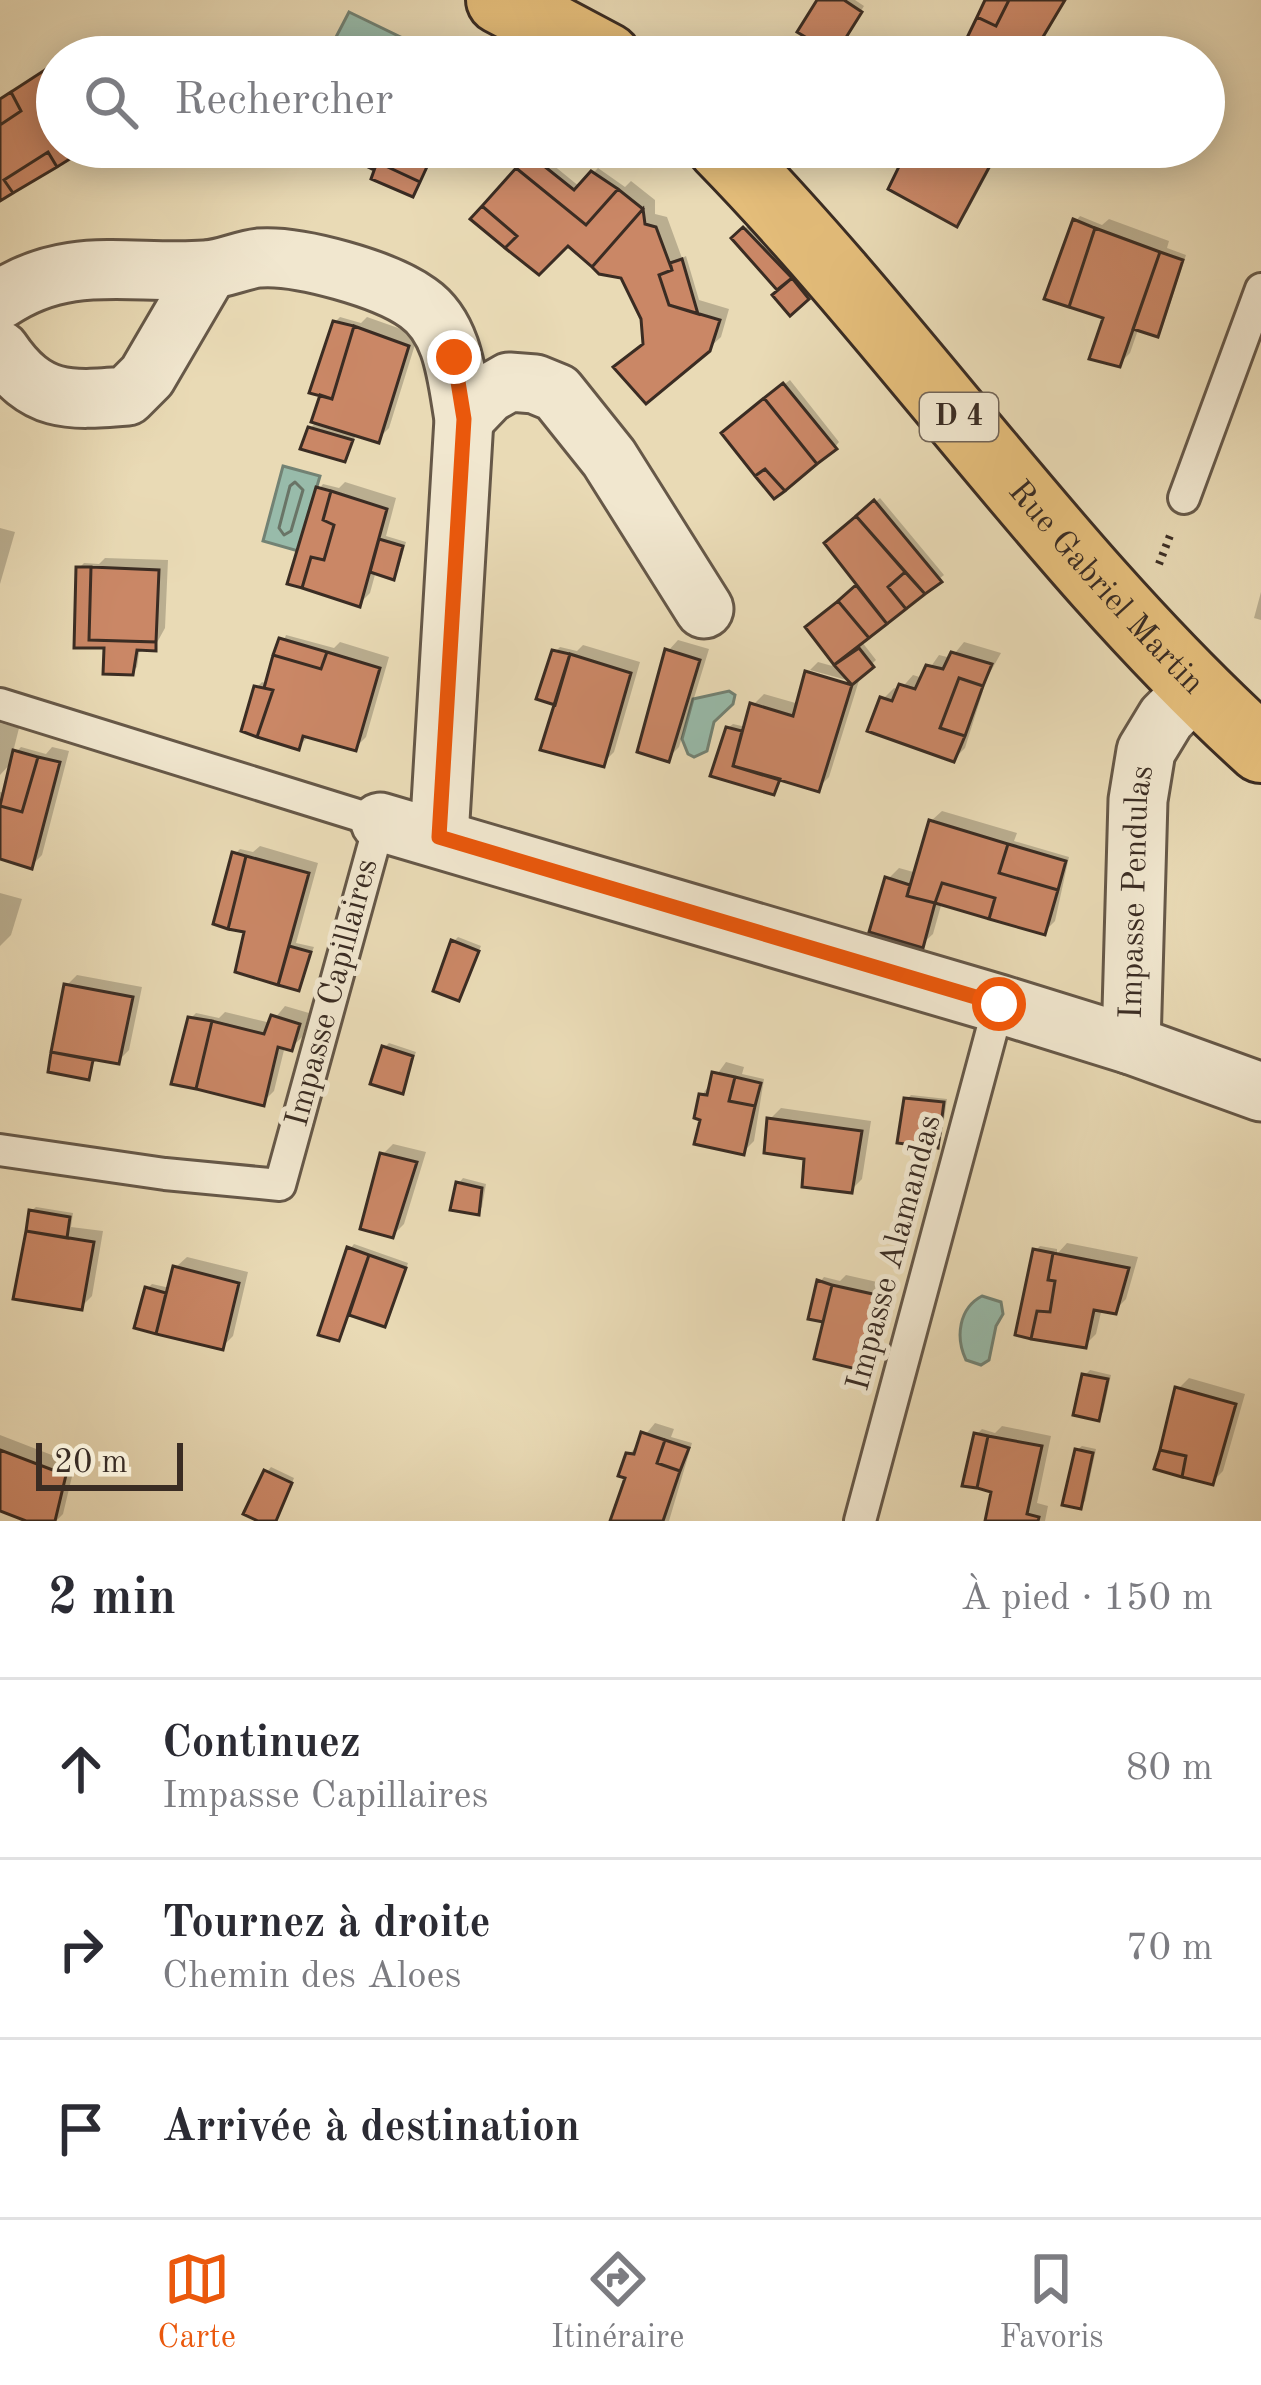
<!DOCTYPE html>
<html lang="fr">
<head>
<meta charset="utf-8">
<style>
  body { margin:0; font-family:"Old Standard TT",serif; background:#f2f2f3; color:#2b2b33 }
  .scale { position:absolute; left:36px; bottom:30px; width:147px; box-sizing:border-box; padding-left:12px; border:6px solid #3a2c23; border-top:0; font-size:33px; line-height:42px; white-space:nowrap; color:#3a2c23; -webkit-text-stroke:9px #f1e7cf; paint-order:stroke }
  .stop { position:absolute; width:36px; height:36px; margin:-27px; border:9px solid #ea580c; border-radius:50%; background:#fff }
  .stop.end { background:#ea580c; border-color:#fff; box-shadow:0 3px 12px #0008 }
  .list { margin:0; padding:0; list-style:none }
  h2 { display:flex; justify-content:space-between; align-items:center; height:156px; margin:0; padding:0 48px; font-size:51px }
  h2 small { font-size:39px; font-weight:400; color:#7c7c81 }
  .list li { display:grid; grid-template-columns:78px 1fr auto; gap:36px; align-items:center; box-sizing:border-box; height:180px; padding:0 48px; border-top:3px solid #e1e1e2 }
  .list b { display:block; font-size:45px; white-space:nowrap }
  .list p { margin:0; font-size:39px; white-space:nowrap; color:#7c7c81 }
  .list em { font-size:39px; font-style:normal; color:#7c7c81 }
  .icon { flex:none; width:66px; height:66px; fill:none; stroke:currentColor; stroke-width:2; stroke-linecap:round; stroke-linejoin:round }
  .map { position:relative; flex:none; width:1261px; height:1521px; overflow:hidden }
  .search { position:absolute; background:#fff; box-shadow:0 6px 30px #0003; left:36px; right:36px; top:36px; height:132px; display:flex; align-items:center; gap:30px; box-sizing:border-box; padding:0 42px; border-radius:66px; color:#7c7c81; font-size:45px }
  .sheet { height:696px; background:#fff }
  nav { display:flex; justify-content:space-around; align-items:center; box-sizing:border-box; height:168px; border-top:3px solid #e1e1e2; background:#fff; font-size:33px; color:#7c7c81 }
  nav a { display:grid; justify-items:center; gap:6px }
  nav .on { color:#ea580c }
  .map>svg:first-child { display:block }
</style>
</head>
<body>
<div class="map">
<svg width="1261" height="1521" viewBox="0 0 1261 1521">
  <rect width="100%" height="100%" fill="#e9dab5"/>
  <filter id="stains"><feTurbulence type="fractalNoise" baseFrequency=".00167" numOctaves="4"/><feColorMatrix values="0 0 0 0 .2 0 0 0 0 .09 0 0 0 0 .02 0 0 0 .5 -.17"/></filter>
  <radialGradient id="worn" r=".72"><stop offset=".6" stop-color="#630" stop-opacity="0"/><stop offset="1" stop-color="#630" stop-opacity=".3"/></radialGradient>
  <path fill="#98bbaa" stroke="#728274" stroke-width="3" d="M 349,12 L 419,46 L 414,57 L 377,57 L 336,37 Z
    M 283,466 L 320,476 L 298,551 L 263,541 Z
    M 729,691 L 735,695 L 733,704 L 714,722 L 707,751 L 694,757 L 688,754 L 682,739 L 693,699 Z
    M 982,1296 L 1001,1302 L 1003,1314 L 996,1326 L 989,1360 L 981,1365 L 966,1360 C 955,1337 959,1308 982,1296 Z"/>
  <path fill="#0003" d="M 821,0 L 855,0 L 864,6 L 839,47 Z
    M 989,0 L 1066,0 L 1033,57 L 992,57 Z
    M 223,52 L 269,57 L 218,57 Z
    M 199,147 L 297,147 L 290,160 Z
    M 330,147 L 440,147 L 413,193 L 383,157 L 373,166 Z
    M 915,147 L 1002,147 L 967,212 L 956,223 L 908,154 Z
    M 536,151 L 580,187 L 598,168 L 625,187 L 631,181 L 655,200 L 655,214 L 667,217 L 682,258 L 686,256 L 699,300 L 729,309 L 721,337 L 708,349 L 646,343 L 644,318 L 623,275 L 568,242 L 475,219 Z
    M 1080,216 L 1102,225 L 1109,219 L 1169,241 L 1167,248 L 1186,255 L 1162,329 L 1157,333 L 1139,327 L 1130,353 L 1119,364 L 1076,221 Z
    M 750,224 L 812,292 L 790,311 L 781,290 L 735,238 Z
    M 340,317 L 361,323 L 367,317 L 418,335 L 389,428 L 378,439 L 357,433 L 344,459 L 310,428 L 318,421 L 335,322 Z
    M 790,380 L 839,442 L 835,447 L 777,390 Z
    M 345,482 L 396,498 L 386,536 L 406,542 L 398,571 L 393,576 L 376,571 L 370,593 L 359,604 L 319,489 L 323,484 L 339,488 Z
    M 880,498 L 944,575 L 862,642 L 876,660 L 861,674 L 829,777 L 818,788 L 783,778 L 714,774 L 728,728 L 733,724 L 746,727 L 753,705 L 764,694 L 799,704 L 810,670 L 810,676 L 852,688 L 854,682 L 810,670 L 818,662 L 843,669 L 809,627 L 860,584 L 838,533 Z
    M 0,528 L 15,532 L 0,584 Z
    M 105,558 L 168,560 L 165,628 L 154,648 L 140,647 L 137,667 L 132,672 L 107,645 L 79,568 L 84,563 L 99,564 Z
    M 1261,592 L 1261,620 L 1254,618 Z
    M 286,635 L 334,648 L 340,642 L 389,657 L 366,737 L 355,748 L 310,735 L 298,747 L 257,687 L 262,682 L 268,684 Z
    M 678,640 L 709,649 L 679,747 L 668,758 L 668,651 Z
    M 964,642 L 1001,653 L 987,678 L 965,748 L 954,759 L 883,699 L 894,688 L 900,690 L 913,675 L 923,678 L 939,655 L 951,658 Z
    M 583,645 L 640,662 L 614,752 L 603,763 L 555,652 L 560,647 L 577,651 Z
    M 0,723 L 19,728 L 12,756 L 21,747 L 46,754 L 52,747 L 69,751 L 42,855 L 31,866 L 0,856 L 0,792 L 5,793 L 13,761 L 0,775 Z
    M 942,811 L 1017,833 L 1014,841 L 1069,857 L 1055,921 L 1044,932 L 942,902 L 933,934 L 922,944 L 888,879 L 899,868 L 917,873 L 931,821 Z
    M 260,846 L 318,863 L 296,943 L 314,947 L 298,987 L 239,970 L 248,930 L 235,854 L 240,849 L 253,852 Z
    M 0,893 L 22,899 L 11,935 L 0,946 Z
    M 458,937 L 481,946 L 458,998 L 454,941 Z
    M 77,975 L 142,987 L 129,1050 L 118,1061 L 96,1057 L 88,1076 L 51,1070 L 66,986 Z
    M 285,1006 L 309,1013 L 302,1037 L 291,1048 L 285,1046 L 274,1091 L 263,1102 L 191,1018 L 196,1013 L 219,1018 L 225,1012 L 271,1023 Z
    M 389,1043 L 416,1052 L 402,1090 L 385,1047 Z
    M 726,1062 L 744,1067 L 742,1074 L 764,1079 L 754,1141 L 743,1152 L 703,1118 L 702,1095 Z
    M 911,1095 L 947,1099 L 941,1140 L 937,1145 L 906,1100 Z
    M 781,1108 L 871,1121 L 862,1179 L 851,1190 L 807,1156 L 770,1119 Z
    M 393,1144 L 426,1152 L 404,1224 L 393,1235 L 382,1155 Z
    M 463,1178 L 486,1184 L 482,1207 L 478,1212 L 459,1183 Z
    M 36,1207 L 73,1213 L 71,1227 L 103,1231 L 92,1296 L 81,1307 L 31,1211 Z
    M 1067,1243 L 1138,1257 L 1126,1299 L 1115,1310 L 1102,1308 L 1096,1334 L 1085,1345 L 1036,1250 L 1040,1246 L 1057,1249 L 1057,1254 Z
    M 354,1244 L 408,1263 L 389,1319 L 384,1324 L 350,1313 L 338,1338 L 350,1249 Z
    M 187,1257 L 248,1272 L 233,1336 L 222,1347 L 138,1326 L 148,1288 L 152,1284 L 170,1288 L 176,1267 Z
    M 846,1275 L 895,1286 L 879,1358 L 868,1369 L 820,1282 L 824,1277 L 840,1281 Z
    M 1090,1370 L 1111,1375 L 1103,1412 L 1098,1417 L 1085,1375 Z
    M 1189,1378 L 1245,1394 L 1223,1471 L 1212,1482 L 1178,1389 Z
    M 655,1423 L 674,1429 L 671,1437 L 692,1443 L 669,1521 L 613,1521 L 628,1476 L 629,1455 Z
    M 1002,1426 L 1051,1436 L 1037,1503 L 1048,1506 L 1045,1521 L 988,1521 L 995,1489 L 977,1434 L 982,1429 L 995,1433 Z
    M 0,1435 L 75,1464 L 63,1514 L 56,1521 L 42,1521 L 0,1506 Z
    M 1082,1446 L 1096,1449 L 1085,1501 L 1080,1506 L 1077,1450 Z
    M 271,1467 L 294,1478 L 277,1519 L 266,1521 L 267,1472 Z"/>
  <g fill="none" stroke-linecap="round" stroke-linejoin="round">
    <path stroke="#697466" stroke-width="3" d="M 295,482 L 303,490 L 291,531 L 284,535 L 279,528 L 290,486 Z"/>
  </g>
  <path fill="#ca8766" stroke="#3a2c23" stroke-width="3" d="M 817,0 L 844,0 L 862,12 L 835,55 L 797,32 Z
    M 985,0 L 1009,0 L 996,26 L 977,17 Z
    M 1009,0 L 1065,0 L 1031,57 L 986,57 L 964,44 L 977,17 L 996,26 Z
    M 51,66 L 57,76 L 57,147 L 89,147 L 57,167 L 48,152 L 4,180 L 13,193 L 0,201 L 0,125 L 21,111 L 11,92 Z
    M 11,92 L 21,111 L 0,125 L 0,99 Z
    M 259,147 L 294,147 L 292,163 L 257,159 Z
    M 327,147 L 436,147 L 420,182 L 377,162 L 374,170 Z
    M 940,147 L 1000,147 L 957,227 L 888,189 L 906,152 Z
    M 48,152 L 57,167 L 13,193 L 4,180 Z
    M 529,154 L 574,190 L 591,171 L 618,189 L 586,225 L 516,168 Z
    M 377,162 L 420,182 L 413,197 L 371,179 Z
    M 516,168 L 586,225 L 618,189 L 643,209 L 592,267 L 568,246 L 539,275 L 505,248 L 517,236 L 482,206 Z
    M 482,206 L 517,236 L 505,248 L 470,219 Z
    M 643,209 L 645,224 L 656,227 L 672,270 L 659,275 L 669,305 L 720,320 L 710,351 L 646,404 L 613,367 L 643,344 L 641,319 L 621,278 L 599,274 L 592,267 Z
    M 1073,219 L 1095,228 L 1069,307 L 1044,299 Z
    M 743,227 L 792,278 L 777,290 L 731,238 Z
    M 1095,228 L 1160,252 L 1120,367 L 1089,359 L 1103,318 L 1069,307 Z
    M 1160,252 L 1183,260 L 1158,337 L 1133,329 Z
    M 682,259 L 698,314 L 669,305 L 659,275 L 672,270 L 670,263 Z
    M 792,278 L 809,299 L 790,316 L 772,295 Z
    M 333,321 L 354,326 L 332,399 L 309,393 Z
    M 354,326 L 409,346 L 379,443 L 311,422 L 320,395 L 332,399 Z
    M 783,383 L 837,449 L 817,464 L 764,398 Z
    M 764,398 L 817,464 L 785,491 L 765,469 L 755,476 L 721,433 Z
    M 308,427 L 353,440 L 345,462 L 300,449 Z
    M 765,469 L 785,491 L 774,499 L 755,476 Z
    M 316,487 L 331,491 L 323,520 L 334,525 L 324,560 L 311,557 L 302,588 L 287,584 Z
    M 331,491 L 387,509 L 360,607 L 302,588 L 311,557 L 324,560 L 334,525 L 323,520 Z
    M 874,500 L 942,582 L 925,594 L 856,516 Z
    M 856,516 L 905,572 L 888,587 L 906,609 L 887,624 L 824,543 Z
    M 379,539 L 403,546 L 394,580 L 370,572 Z
    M 76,567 L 91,567 L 89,640 L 156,642 L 156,651 L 137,650 L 133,675 L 103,674 L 104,648 L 74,648 Z
    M 91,567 L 159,570 L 156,642 L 89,640 Z
    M 905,572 L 925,594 L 906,609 L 888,587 Z
    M 856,585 L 887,624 L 869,638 L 838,601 Z
    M 838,601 L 869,638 L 834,665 L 805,627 Z
    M 279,638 L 327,652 L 321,669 L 273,655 Z
    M 859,648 L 874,667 L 852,685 L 834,665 Z
    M 665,649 L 700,660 L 669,762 L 637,752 Z
    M 552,650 L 570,654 L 555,705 L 536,699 Z
    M 327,652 L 380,668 L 356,751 L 303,736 L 299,750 L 257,737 L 273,690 L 264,688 L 273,655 L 321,669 Z
    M 951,652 L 992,664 L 983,686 L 959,678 L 940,728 L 965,736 L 954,762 L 867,731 L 880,697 L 892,701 L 899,684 L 915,689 L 926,665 L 943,669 Z
    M 570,654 L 631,673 L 604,767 L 540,750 Z
    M 805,671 L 852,685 L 819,792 L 733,766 L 750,703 L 793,716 Z
    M 959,678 L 983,686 L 965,736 L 940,728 Z
    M 254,686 L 273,690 L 257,737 L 241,731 Z
    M 726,727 L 742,731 L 733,766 L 780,779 L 774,795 L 710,776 Z
    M 13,750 L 38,757 L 22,812 L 0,806 Z
    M 38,757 L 60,762 L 32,869 L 0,859 L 0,806 L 22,812 Z
    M 929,820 L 1008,844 L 999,873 L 1058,890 L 1045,935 L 989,919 L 995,898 L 942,883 L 935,903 L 907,896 Z
    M 1008,844 L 1066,861 L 1058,890 L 999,873 Z
    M 232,852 L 246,856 L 228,929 L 213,924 Z
    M 246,856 L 309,873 L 278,985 L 235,972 L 244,932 L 228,929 Z
    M 885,877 L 910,885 L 907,896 L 935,903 L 923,948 L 869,932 Z
    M 942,883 L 995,898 L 989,919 L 935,903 Z
    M 451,940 L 479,951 L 459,1001 L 433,991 Z
    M 289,946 L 311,952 L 299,991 L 278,985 Z
    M 64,984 L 133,997 L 119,1064 L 51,1052 Z
    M 271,1015 L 300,1024 L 292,1051 L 278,1047 L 264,1106 L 196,1089 L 212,1021 L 264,1034 Z
    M 188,1017 L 212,1021 L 196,1089 L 171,1084 Z
    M 382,1046 L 413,1056 L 403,1094 L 370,1084 Z
    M 51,1052 L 93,1060 L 89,1080 L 48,1072 Z
    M 712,1072 L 735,1077 L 729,1101 L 755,1106 L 744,1155 L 694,1144 L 700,1120 L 694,1118 L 699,1094 L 707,1095 Z
    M 735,1077 L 761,1083 L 755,1106 L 729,1101 Z
    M 904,1098 L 944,1102 L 938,1148 L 897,1143 Z
    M 767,1118 L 862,1131 L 852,1193 L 802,1187 L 804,1159 L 764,1153 Z
    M 380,1153 L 417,1162 L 393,1238 L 360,1229 Z
    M 456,1182 L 482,1188 L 479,1215 L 450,1210 Z
    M 29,1210 L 70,1217 L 67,1238 L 26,1231 Z
    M 26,1231 L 94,1242 L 82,1310 L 13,1299 Z
    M 347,1247 L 369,1255 L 339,1341 L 318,1335 Z
    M 1033,1249 L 1053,1253 L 1048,1280 L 1055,1281 L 1050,1312 L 1037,1311 L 1031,1339 L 1015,1335 Z
    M 1053,1253 L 1129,1268 L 1116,1314 L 1094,1310 L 1086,1348 L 1031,1339 L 1037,1311 L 1050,1312 L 1055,1281 L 1048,1280 Z
    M 369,1255 L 406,1268 L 385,1327 L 349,1315 Z
    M 173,1266 L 239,1283 L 223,1350 L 156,1334 Z
    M 817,1280 L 832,1285 L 823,1322 L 808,1319 Z
    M 832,1285 L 886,1297 L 869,1372 L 814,1359 Z
    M 145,1287 L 166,1293 L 156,1334 L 134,1328 Z
    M 1082,1374 L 1108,1379 L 1099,1421 L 1073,1415 Z
    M 1175,1387 L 1236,1404 L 1213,1485 L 1182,1477 L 1186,1456 L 1160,1450 Z
    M 641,1432 L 665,1440 L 657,1463 L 680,1471 L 663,1521 L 610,1521 L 625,1478 L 618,1476 L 626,1453 L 634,1454 Z
    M 974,1433 L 988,1436 L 977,1488 L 962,1486 Z
    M 988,1436 L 1042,1446 L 1027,1514 L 1039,1517 L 1038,1521 L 985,1521 L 991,1492 L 977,1488 Z
    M 665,1440 L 689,1448 L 680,1471 L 657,1463 Z
    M 1075,1449 L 1093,1453 L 1081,1509 L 1062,1505 Z
    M 0,1450 L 66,1475 L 55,1521 L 26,1521 L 0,1511 Z
    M 1160,1450 L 1186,1456 L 1182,1477 L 1154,1469 Z
    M 264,1470 L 292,1483 L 276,1521 L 258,1521 L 243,1514 Z"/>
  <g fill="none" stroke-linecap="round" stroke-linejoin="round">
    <defs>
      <path id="service" d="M 1184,498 L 1261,289
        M 0,704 L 380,822 L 280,1185 L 165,1174 L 0,1150
        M 860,1521 L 999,1004"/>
      <g id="minor">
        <path d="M 0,300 C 68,254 130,275 205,270 C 224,269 241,260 259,258 C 299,255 385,279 418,303 C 454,328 457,379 464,419 L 439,837"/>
        <path d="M 0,350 C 36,403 67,401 127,396 L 147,376 L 209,270"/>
        <path d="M 464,419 L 488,394 L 509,382 L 535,384 L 557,393 L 609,458 L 704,609"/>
        <path d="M 380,822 L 999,1004 L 1131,1045 L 1261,1092"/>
        <path id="s1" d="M 1131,1045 L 1138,800 L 1146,751 L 1166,718 L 1195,689"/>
      </g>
      <g id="primary">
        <path d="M 500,0 L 607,57"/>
        <path id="s2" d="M 721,147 C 909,340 1061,568 1261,749"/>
      </g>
    </defs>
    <use href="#service" stroke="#665848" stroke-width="36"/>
    <use href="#minor" stroke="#665848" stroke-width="63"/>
    <use href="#primary" stroke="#3a2c23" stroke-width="72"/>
    <path stroke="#3a2c23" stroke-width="8" stroke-dasharray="3 6" stroke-linecap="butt" d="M 1159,564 L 1171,533"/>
    <use href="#service" stroke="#f1e7cf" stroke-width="30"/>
    <use href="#minor" stroke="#f1e7cf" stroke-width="57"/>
    <use href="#primary" stroke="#e4bd7a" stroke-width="66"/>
  </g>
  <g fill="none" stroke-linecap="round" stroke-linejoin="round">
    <path stroke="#ea580c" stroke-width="15" d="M 454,357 L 464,419 L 439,837 L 999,1004"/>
  </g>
  <g text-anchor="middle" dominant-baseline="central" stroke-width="10" stroke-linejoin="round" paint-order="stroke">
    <rect fill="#f1e7cf" stroke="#716457" stroke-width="3" x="920" y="393" width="78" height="48" rx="9"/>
    <g font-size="30" font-weight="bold" fill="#3a2c23">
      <text x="959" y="417">D 4</text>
    </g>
    <g font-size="33" fill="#3a2c23" stroke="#f1e7cf">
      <text stroke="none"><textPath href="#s2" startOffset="585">Rue Gabriel Martin</textPath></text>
      <text stroke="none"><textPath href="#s1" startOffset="153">Impasse Pendulas</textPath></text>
      <text transform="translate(333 993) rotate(-75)">Impasse Capillaires</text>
      <text transform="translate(895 1253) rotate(-75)">Impasse Alamandas</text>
    </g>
  </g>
  <rect width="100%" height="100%" filter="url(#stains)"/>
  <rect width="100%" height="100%" fill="url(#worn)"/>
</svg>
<div class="scale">20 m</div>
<div class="stop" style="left:999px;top:1004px"></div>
<div class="stop end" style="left:454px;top:357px"></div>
<div class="search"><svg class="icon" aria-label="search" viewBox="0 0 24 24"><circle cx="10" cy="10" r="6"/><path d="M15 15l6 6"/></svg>Rechercher</div>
</div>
<section class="sheet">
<h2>2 min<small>À pied · 150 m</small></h2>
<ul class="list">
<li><svg class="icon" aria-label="ahead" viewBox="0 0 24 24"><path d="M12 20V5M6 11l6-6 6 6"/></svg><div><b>Continuez</b><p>Impasse Capillaires</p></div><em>80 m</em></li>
<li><svg class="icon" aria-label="right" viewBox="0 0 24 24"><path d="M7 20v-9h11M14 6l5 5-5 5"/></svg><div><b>Tournez à droite</b><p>Chemin des Aloes</p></div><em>70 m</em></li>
<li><svg class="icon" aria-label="arrive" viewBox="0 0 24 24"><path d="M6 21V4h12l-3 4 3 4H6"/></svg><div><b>Arrivée à destination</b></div></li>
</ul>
</section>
<nav>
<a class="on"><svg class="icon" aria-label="map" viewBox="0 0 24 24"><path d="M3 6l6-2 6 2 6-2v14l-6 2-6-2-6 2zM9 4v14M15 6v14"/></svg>Carte</a>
<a><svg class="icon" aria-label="directions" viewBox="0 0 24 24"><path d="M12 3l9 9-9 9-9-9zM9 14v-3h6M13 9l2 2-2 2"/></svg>Itinéraire</a>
<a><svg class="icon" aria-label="saved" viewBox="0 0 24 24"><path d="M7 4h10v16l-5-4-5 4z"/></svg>Favoris</a>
</nav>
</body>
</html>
